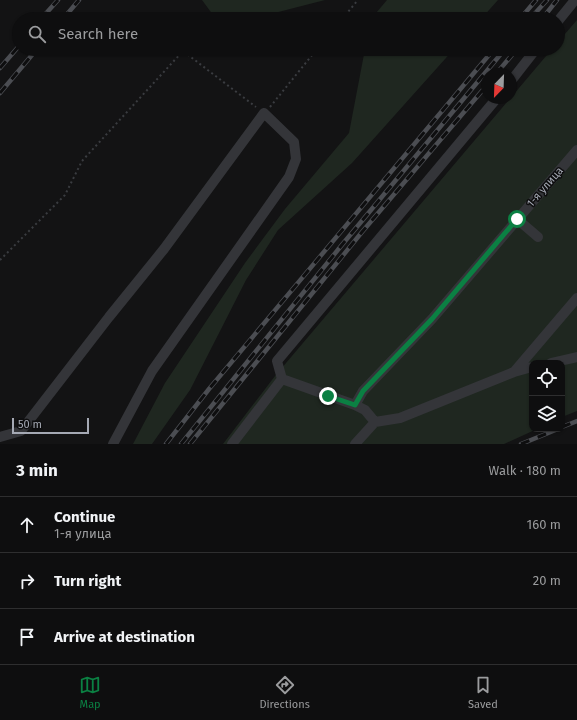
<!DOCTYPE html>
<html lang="en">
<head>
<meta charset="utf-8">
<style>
  body { margin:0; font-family:"Fira Sans",sans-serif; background:#171718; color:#f1f3f6 }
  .controls { position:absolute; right:12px; bottom:12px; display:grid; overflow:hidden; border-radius:8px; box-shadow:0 1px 3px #0004 }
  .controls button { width:36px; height:36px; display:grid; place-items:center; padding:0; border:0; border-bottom:1px solid #2e2e2f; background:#0e0e0f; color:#f1f3f6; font:20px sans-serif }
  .compass { position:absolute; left:481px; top:68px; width:36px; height:36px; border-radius:50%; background:#0e0e0f; box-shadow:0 1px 3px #0004; rotate:203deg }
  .scale { position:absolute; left:12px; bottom:10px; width:77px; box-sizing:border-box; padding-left:4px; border:2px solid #a5a9b4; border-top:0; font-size:11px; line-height:14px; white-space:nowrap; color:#a5a9b4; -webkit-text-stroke:3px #0e0e0f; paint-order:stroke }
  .stop { position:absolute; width:12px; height:12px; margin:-9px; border:3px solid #0b8043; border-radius:50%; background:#fff }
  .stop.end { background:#0b8043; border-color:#fff; box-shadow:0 1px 4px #0008 }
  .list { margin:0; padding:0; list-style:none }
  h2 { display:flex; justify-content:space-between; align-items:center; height:52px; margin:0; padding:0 16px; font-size:17px }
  h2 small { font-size:13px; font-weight:400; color:#9b9c9e }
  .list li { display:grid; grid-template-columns:26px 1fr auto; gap:12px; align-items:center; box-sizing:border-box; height:56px; padding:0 16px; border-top:1px solid #2e2e2f }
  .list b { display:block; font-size:15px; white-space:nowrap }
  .list p { margin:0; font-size:13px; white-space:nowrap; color:#9b9c9e }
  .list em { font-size:13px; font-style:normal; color:#9b9c9e }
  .icon { flex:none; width:22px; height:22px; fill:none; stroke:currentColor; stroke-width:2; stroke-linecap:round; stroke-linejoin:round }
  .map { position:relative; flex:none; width:577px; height:444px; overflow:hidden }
  .search { position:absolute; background:#0e0e0f; box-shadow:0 1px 3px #0004; left:12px; right:12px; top:12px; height:44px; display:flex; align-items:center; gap:10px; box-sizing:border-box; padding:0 14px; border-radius:22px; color:#9b9c9e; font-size:15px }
  .sheet { height:220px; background:#0e0e0f }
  nav { display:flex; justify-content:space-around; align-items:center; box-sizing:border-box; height:56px; border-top:1px solid #2e2e2f; background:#0e0e0f; font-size:11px; color:#9b9c9e }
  nav a { display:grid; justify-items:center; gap:2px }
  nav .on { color:#0b8043 }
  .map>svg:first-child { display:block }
</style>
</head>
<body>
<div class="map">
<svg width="577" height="444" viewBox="0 0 577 444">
  <rect width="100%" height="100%" fill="#131314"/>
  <path fill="#1f2720" d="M 202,0 L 325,0 L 251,19 L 216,19 Z
    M 387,0 L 498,0 L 481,19 L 371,19 Z
    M 577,20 L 577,411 L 562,417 L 562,363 L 532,363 L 532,429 L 537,429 L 504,444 L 223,444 L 275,376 L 552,49 L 558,49 L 558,42 Z
    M 365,49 L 454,49 L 352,163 L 278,230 L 246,280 L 190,390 L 152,444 L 133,444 L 165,383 L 245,263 L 285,209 L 349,133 Z"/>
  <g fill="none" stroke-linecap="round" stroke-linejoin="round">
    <path stroke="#3a3c40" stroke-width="2" stroke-dasharray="2 3" stroke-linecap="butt" d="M 342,19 L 358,0
      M 270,107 L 317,49
      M 0,260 L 65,195 L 82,161 L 183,51 L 256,107"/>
    <path stroke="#343539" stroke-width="10" d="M 558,21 L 575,0
      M 511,81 L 536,49
      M 517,219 L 538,237
      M 551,363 L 577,357
      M 514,372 L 577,298
      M 282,379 L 277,361 L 497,98
      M 355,405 L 363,391 L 432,319 L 577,150
      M 0,437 L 21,431 L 109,317 L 164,249 L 264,113 L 294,142 L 296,159 L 289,177 L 152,371 L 113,444
      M 232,444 L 282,379 L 355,405 L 365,410 L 375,422
      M 355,444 L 375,422 L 400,418 L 514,372 L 532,367"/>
    <defs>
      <path id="rail" d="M 41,19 L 58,0
        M 63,19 L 79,0
        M 520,19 L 536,0
        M 530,19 L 547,0
        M 542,19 L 557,0
        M 0,68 L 19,46
        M 496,74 L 517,49
        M 0,93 L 37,49
        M 562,427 L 577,421
        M 166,444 L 209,389 L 494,49
        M 181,444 L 341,246 L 505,49
        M 190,444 L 362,232 L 487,85
        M 521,444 L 558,429"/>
    </defs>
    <use href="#rail" stroke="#4b4d52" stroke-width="4.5"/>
    <use href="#rail" stroke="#0e0e0f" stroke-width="3" stroke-dasharray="9" stroke-linecap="butt"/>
  </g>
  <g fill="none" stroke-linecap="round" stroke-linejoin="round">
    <path stroke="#0b8043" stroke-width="5" d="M 328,396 L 355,405 L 363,391 L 432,319 L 517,219"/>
  </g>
  <g text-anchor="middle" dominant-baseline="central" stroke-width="3" stroke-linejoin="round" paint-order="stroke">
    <g font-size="11" fill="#a5a9b4" stroke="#0e0e0f">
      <text transform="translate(545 187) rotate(-49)">1-я улица</text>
    </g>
  </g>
</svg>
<div class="controls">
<button><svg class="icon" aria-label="locate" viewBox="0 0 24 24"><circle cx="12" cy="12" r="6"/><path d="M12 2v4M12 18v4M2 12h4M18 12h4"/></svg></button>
<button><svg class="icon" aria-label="layers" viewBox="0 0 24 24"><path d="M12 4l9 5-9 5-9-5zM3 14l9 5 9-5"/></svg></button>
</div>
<svg class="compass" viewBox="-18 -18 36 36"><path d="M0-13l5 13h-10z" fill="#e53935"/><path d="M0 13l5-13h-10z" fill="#9b9c9e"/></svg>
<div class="scale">50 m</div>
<div class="stop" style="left:517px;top:219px"></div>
<div class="stop end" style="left:328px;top:396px"></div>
<div class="search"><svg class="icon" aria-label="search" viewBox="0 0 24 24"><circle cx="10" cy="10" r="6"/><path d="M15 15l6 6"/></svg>Search here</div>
</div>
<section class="sheet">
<h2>3 min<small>Walk · 180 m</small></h2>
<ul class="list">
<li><svg class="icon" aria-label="ahead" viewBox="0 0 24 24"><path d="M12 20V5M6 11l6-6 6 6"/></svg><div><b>Continue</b><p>1-я улица</p></div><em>160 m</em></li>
<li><svg class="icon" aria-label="right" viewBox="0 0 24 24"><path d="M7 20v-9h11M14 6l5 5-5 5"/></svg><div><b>Turn right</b></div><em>20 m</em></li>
<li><svg class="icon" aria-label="arrive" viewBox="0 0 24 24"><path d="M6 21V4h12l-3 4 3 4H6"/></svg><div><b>Arrive at destination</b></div></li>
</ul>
</section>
<nav>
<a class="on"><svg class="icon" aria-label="map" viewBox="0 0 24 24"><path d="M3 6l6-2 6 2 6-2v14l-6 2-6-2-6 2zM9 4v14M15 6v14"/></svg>Map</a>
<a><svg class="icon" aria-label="directions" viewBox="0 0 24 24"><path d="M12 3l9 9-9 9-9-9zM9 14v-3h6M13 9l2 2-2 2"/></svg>Directions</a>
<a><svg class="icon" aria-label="saved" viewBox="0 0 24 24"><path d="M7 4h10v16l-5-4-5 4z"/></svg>Saved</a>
</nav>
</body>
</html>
